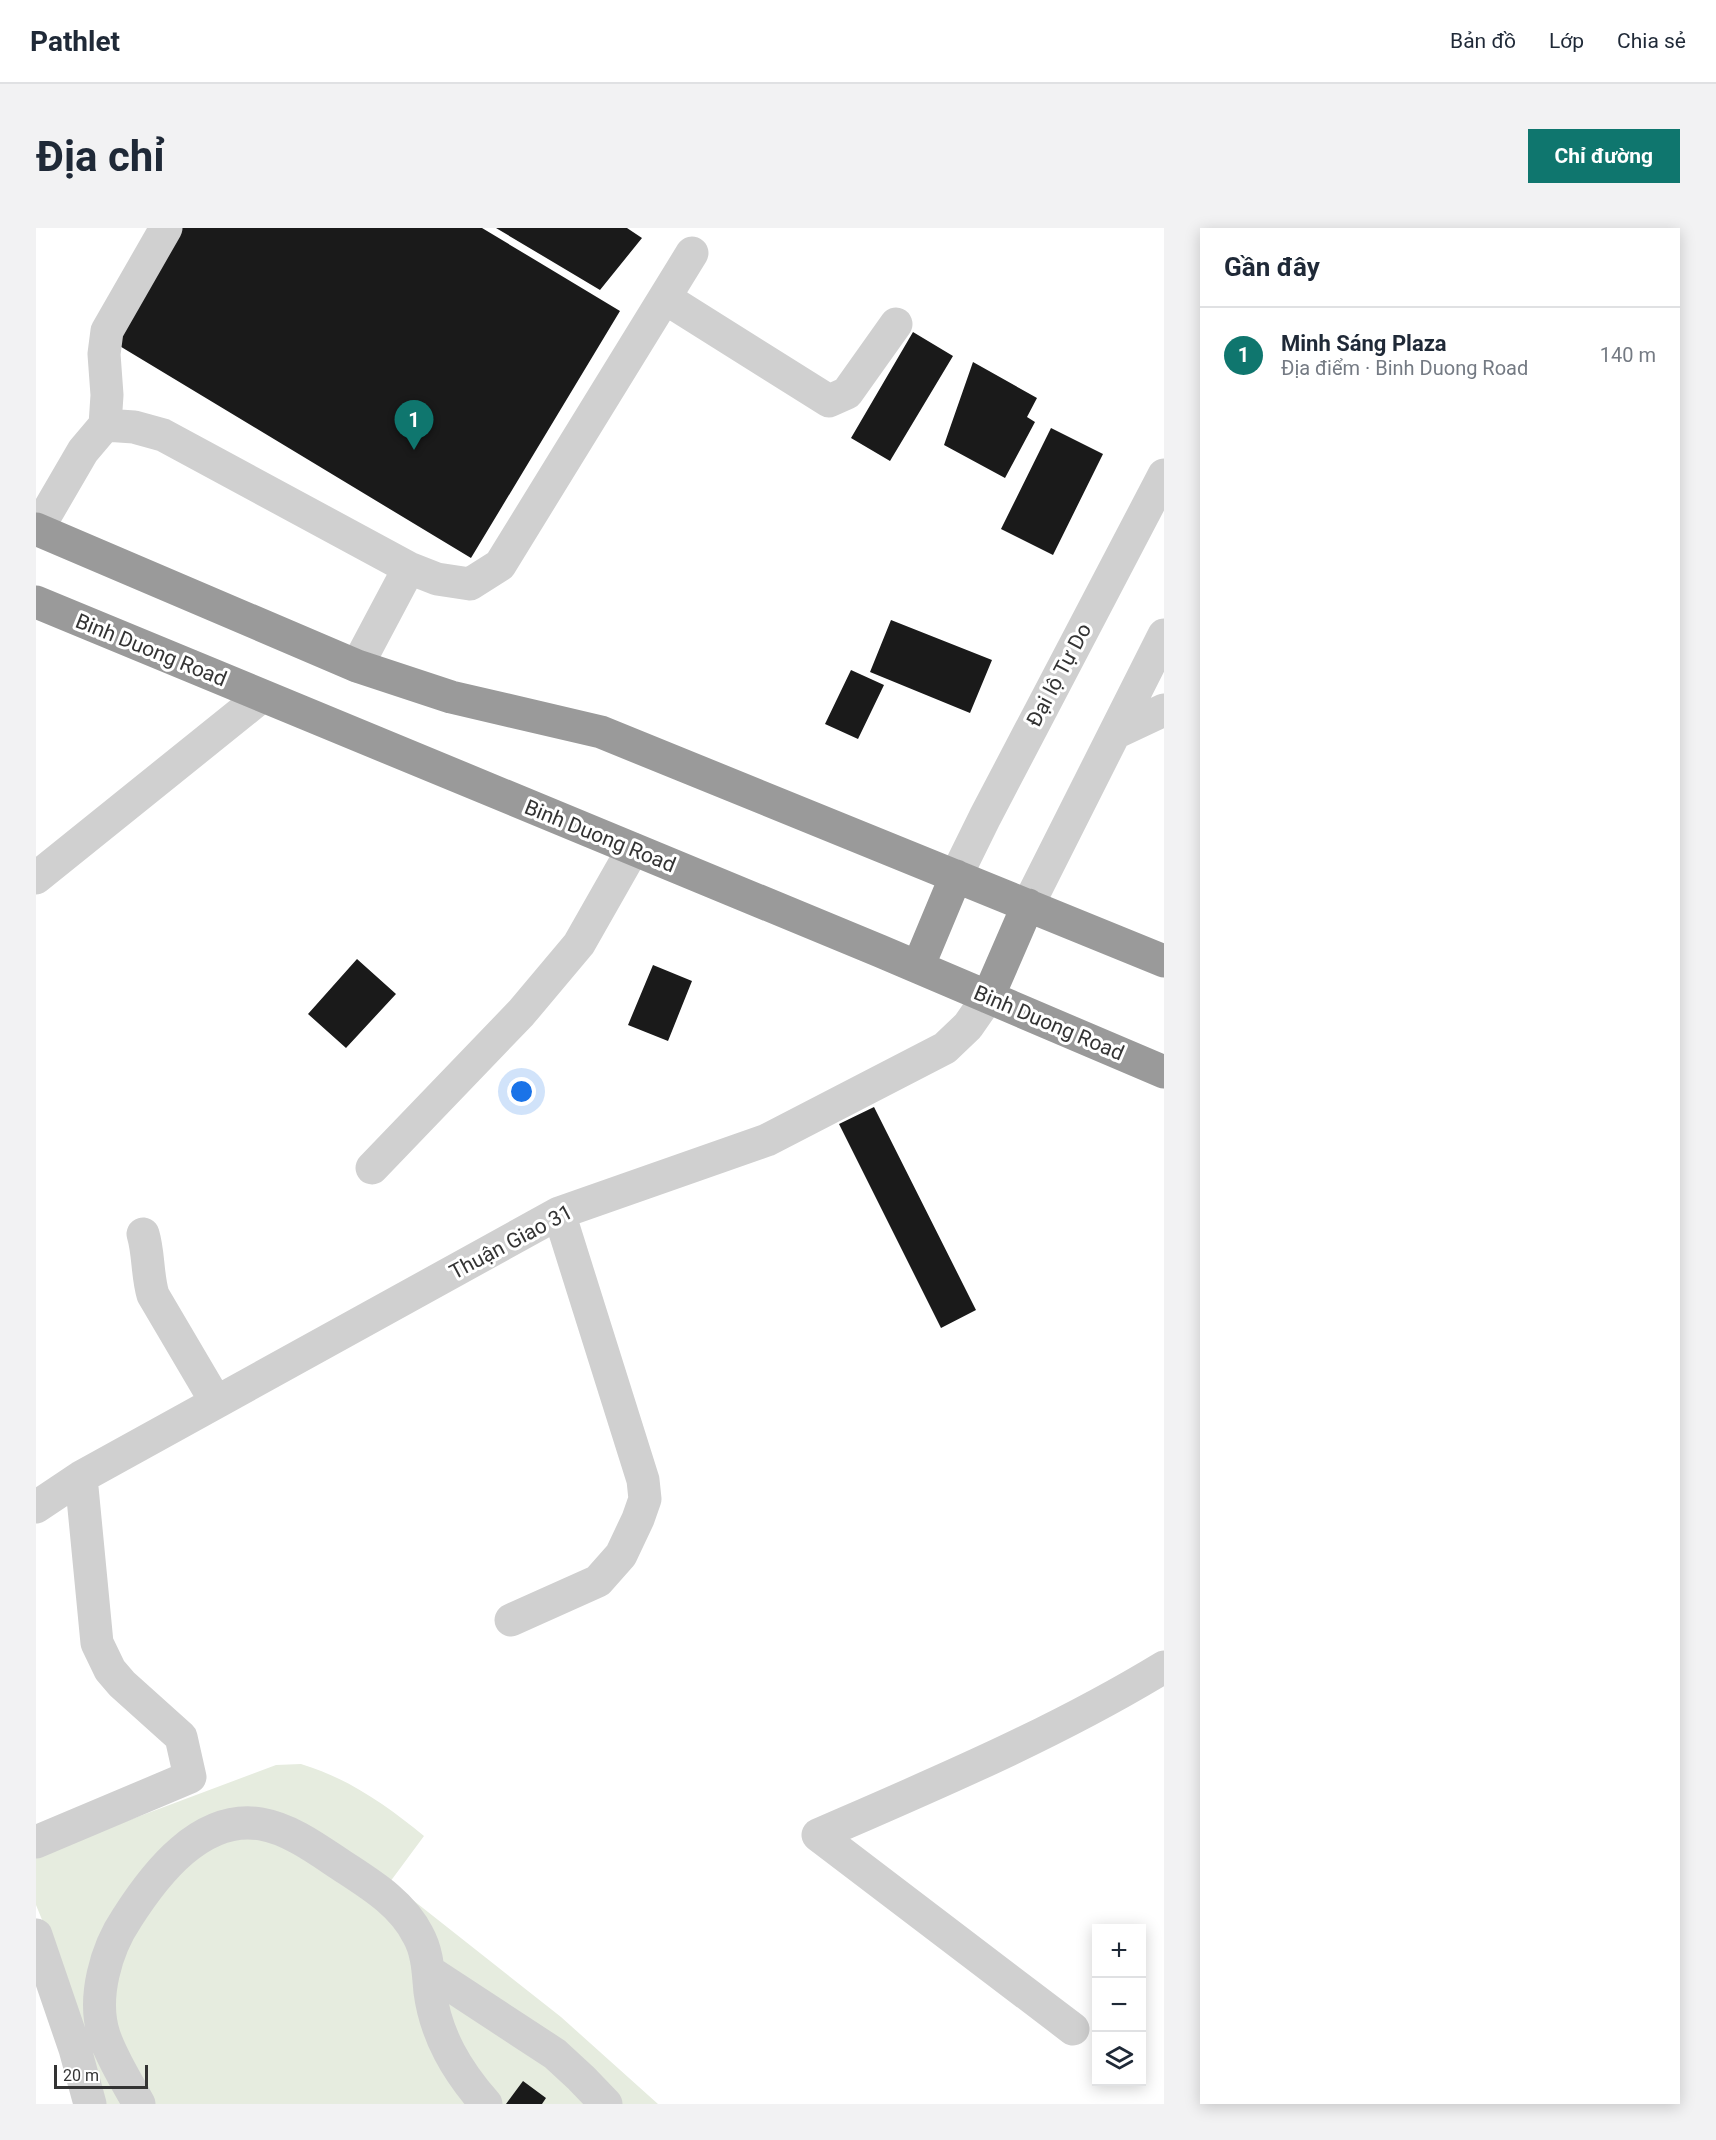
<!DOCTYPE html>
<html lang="vi">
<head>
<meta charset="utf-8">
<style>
  body { margin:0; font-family:Roboto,sans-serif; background:#f2f2f3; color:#1f2937 }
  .controls { position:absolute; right:18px; bottom:18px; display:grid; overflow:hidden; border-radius:0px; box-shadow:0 3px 15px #0003 }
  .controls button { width:54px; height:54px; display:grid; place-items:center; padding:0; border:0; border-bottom:2px solid #e0e1e3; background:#fff; color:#1f2937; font:30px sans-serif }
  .scale { position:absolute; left:18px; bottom:15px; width:94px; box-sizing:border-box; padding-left:6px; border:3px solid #333; border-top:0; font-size:16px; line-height:21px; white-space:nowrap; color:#333; -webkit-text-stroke:4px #fff; paint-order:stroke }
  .you { position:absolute; left:486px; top:864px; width:21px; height:21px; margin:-15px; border:4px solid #fff; border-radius:50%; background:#1a73e8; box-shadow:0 0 0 9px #1a73e833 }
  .badge { display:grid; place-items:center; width:39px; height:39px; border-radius:50%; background:#0f766e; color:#fff; font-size:20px; font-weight:700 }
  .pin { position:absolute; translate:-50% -50px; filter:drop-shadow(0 2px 3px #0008) }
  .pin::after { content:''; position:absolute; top:32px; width:21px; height:18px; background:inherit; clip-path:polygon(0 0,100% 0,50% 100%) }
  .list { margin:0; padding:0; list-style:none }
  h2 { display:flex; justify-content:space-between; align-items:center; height:78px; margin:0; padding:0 24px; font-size:26px }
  h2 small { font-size:20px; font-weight:400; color:#747a83 }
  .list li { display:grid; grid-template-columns:39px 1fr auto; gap:18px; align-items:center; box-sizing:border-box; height:96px; padding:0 24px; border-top:2px solid #e0e1e3 }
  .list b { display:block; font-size:22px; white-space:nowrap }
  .list p { margin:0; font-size:20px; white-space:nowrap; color:#747a83 }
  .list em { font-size:20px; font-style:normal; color:#747a83 }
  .icon { flex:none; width:33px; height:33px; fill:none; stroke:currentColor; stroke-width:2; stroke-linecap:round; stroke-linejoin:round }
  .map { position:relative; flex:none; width:1128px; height:1876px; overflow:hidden; border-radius:0px }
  header { display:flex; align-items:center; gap:36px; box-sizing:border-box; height:84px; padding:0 30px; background:#fff; border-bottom:2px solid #e0e1e3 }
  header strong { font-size:28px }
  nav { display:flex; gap:33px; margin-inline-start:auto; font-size:21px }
  .intro { display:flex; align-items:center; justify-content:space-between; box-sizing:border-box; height:144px; padding:0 36px }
  h1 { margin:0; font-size:42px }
  .button { padding:15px 27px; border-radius:0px; background:#0f766e; color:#fff; font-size:21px; font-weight:700 }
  main { display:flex; gap:36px; padding:0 36px }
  aside { flex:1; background:#fff; border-radius:0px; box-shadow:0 3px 15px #0003 }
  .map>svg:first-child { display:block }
</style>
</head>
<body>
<header>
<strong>Pathlet</strong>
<nav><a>Bản đồ</a><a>Lớp</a><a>Chia sẻ</a></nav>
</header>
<div class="intro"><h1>Địa chỉ</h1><a class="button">Chỉ đường</a></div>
<main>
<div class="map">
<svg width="1128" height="1876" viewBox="0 0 1128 1876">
  <rect width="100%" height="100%" fill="#fff"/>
  <path fill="#e6ecdf" d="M 265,1536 C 312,1550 350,1577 388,1608 L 354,1654 L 525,1789 L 622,1876 L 68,1876 L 18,1721 L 0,1677 L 0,1627 L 240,1537 Z"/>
  <path fill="#1a1a1a" d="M 146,0 L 446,0 L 584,83 L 435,330 L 77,114 Z
    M 460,0 L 591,0 L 606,10 L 564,62 Z
    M 877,104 L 917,128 L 854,233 L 815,210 Z
    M 937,134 L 1001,170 L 991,189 L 999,194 L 969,250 L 908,217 Z
    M 1015,200 L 1067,226 L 1017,327 L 965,301 Z
    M 855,392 L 956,432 L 934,485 L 834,444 Z
    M 815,442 L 848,457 L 822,511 L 789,496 Z
    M 321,731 L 360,766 L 310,820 L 272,786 Z
    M 617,737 L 656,753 L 632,813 L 592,797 Z
    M 838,879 L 940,1082 L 905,1100 L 803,896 Z
    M 487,1853 L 510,1870 L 506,1876 L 470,1876 Z"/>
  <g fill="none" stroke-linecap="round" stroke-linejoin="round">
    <path stroke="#d0d0d0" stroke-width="33" d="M 629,70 L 793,173 L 811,165 L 860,96
      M 69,197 L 71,167 L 68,126 L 71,103 L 130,0
      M 1,302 L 47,223 L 69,197 L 98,199 L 127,207 L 373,340 L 401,351 L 434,356 L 464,337 L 656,25
      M 321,438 L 373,340
      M 1079,505 L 1128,482
      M 920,648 L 949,589 L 1128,247
      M 0,650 L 226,468
      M 992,677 L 1128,407
      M 336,940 L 485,785 L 543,716 L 597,621
      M 107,1006 C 113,1026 111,1047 117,1067 L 180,1174
      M 0,1279 L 45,1249 L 523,985 L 731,912 L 909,820 L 932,798 L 952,769
      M 475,1392 L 562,1353 L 585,1327 L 602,1291 L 609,1271 L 607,1252 L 523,985
      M 0,1614 L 154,1549 L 145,1509 L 86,1456 L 74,1442 L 61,1415 L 45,1249
      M 0,1707 L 39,1821 L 54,1876
      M 394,1744 L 519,1826 L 545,1850 L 570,1876
      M 1037,1801 L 782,1607 C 899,1556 1018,1506 1128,1439
      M 103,1876 C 91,1854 76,1831 68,1807 C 56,1770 70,1721 91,1690 C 119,1646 165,1586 225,1596 C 254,1601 281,1621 305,1637 C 334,1656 366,1675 382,1707 C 392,1725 392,1744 394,1764 C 400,1808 421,1843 450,1876"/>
    <path stroke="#9a9a9a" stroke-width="33" d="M 0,301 L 321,438 L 415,469 L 565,504 L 1128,733
      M 0,374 L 844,723 L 1128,844
      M 882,739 L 920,648
      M 952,769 L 992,677"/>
  </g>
  <g text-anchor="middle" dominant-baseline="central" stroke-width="6" stroke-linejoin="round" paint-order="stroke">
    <g font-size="21" fill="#333" stroke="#fff">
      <text transform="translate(115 422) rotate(22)">Binh Duong Road</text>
      <text transform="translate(1023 447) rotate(-62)">Đại lộ Tự Do</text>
      <text transform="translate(564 608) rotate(22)">Binh Duong Road</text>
      <text transform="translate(1013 795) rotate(23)">Binh Duong Road</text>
      <text transform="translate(475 1014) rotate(-28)">Thuận Giao 31</text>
    </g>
  </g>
</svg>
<div class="controls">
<button>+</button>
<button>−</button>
<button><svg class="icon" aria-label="layers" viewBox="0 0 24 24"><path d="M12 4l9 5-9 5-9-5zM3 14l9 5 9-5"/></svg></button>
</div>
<div class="scale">20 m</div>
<div class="you"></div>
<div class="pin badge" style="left:378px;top:222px">1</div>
</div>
<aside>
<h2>Gần đây<small></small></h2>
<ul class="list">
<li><span class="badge">1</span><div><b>Minh Sáng Plaza</b><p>Địa điểm · Binh Duong Road</p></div><em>140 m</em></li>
</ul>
</aside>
</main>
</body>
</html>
